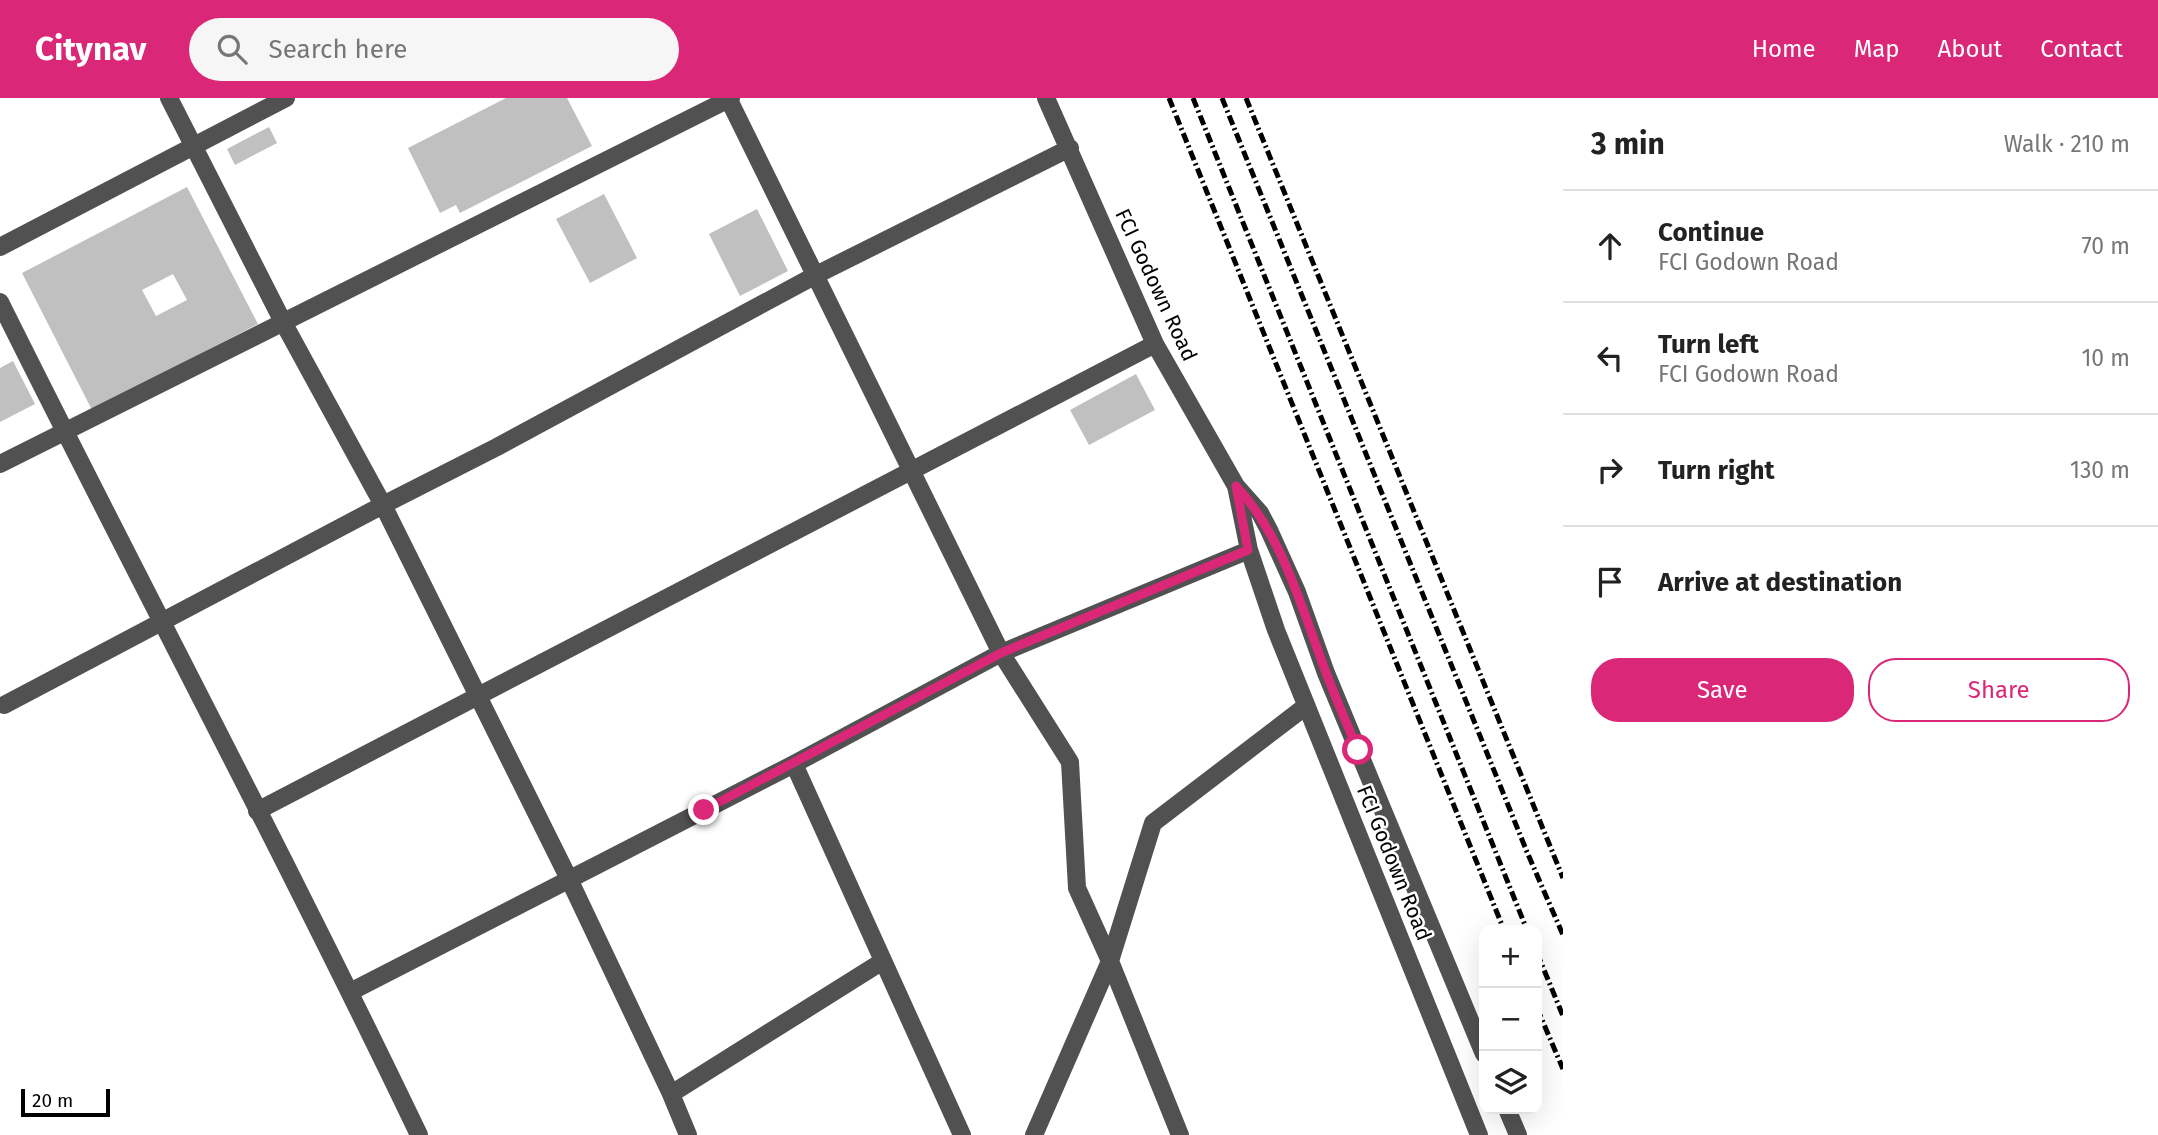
<!DOCTYPE html>
<html lang="en">
<head>
<meta charset="utf-8">
<style>
  body { margin:0; font-family:"Fira Sans",sans-serif; background:#f6f6f6; color:#222 }
  .controls { position:absolute; right:21px; bottom:21px; display:grid; overflow:hidden; border-radius:14px; box-shadow:0 7px 28px #0002 }
  .controls button { width:63px; height:63px; display:grid; place-items:center; padding:0; border:0; border-bottom:2px solid #e0e0e0; background:#fff; color:#222; font:35px sans-serif }
  .scale { position:absolute; left:21px; bottom:18px; width:89px; box-sizing:border-box; padding-left:7px; border:4px solid #000; border-top:0; font-size:19px; line-height:24px; white-space:nowrap; color:#000; -webkit-text-stroke:5px #fff; paint-order:stroke }
  .stop { position:absolute; width:21px; height:21px; margin:-16px; border:5px solid #db2777; border-radius:50%; background:#fff }
  .stop.end { background:#db2777; border-color:#fff; box-shadow:0 2px 7px #0008 }
  .list { margin:0; padding:0; list-style:none }
  h2 { display:flex; justify-content:space-between; align-items:center; height:91px; margin:0; padding:0 28px; font-size:30px }
  h2 small { font-size:23px; font-weight:400; color:#767676 }
  .list li { display:grid; grid-template-columns:46px 1fr auto; gap:21px; align-items:center; box-sizing:border-box; height:112px; padding:0 28px; border-top:2px solid #e0e0e0 }
  .list b { display:block; font-size:26px; white-space:nowrap }
  .list p { margin:0; font-size:23px; white-space:nowrap; color:#767676 }
  .list em { font-size:23px; font-style:normal; color:#767676 }
  .actions { display:flex; gap:14px; padding:21px 28px }
  .actions a { flex:1; padding:16px 0; border:2px solid #db2777; border-radius:28px; text-align:center; font-size:24px; color:#db2777 }
  .actions .main { background:#db2777; color:#fff }
  .icon { flex:none; width:38px; height:38px; fill:none; stroke:currentColor; stroke-width:2; stroke-linecap:round; stroke-linejoin:round }
  .map { position:relative; flex:none; width:1563px; height:1037px; overflow:hidden }
  header { display:flex; align-items:center; gap:42px; box-sizing:border-box; height:98px; padding:0 35px; background:#db2777; color:#fff }
  header strong { font-size:33px }
  nav { display:flex; gap:38px; margin-inline-start:auto; font-size:24px }
  .search { width:490px; height:63px; background:#f6f6f6; display:flex; align-items:center; gap:18px; box-sizing:border-box; padding:0 24px; border-radius:38px; color:#767676; font-size:26px }
  main { display:flex }
  aside { flex:1; background:#fff }
  .map>svg:first-child { display:block }
</style>
</head>
<body>
<header>
<strong>Citynav</strong>
<div class="search"><svg class="icon" aria-label="search" viewBox="0 0 24 24"><circle cx="10" cy="10" r="6"/><path d="M15 15l6 6"/></svg>Search here</div>
<nav><a>Home</a><a>Map</a><a>About</a><a>Contact</a></nav>
</header>
<main>
<div class="map">
<svg width="1563" height="1037" viewBox="0 0 1563 1037">
  <rect width="100%" height="100%" fill="#fff"/>
  <path fill="#c0c0c0" fill-rule="evenodd" d="M 506,0 L 567,0 L 592,48 L 460,115 L 456,107 L 440,115 L 408,50 Z
    M 269,29 L 277,45 L 235,67 L 227,51 Z
    M 187,89 L 258,226 L 92,312 L 22,175 ZM 173,176 L 187,202 L 156,218 L 142,192 Z
    M 604,96 L 637,160 L 590,185 L 556,121 Z
    M 757,111 L 788,173 L 740,198 L 709,136 Z
    M 13,263 L 35,306 L 0,324 L 0,270 Z
    M 1136,276 L 1155,312 L 1089,347 L 1070,312 Z"/>
  <g fill="none" stroke-linecap="round" stroke-linejoin="round">
    <path stroke="#515151" stroke-width="18" d="M 169,0 L 283,224 L 383,407 L 569,781 L 671,996 L 688,1037
      M 728,0 L 1001,555 L 1070,664 L 1077,790 L 1110,863 L 1180,1037
      M 1046,0 L 1155,246 L 1236,388 L 1260,415 L 1269,432 L 1297,494 L 1326,575 L 1484,956
      M 0,149 L 286,0
      M 0,204 C 138,482 285,757 419,1037
      M 0,366 L 731,0
      M 1236,388 L 1249,452 L 1276,532 L 1479,1037
      M 4,607 L 383,407 L 497,349 L 816,177 L 1070,50
      M 794,666 L 962,1037
      M 257,713 L 1155,246
      M 350,894 L 794,666 L 1001,555 L 1249,452
      M 671,996 L 883,863
      M 1507,1011 L 1518,1037
      M 1034,1037 L 1110,863 L 1153,725 L 1306,608"/>
    <path stroke="#000" stroke-width="5" stroke-dasharray="10 3.5 2 3.5" stroke-linecap="butt" d="M 1169,0 L 1504,832
      M 1193,0 L 1527,832
      M 1222,0 L 1527,754 L 1563,837
      M 1246,0 L 1563,780
      M 1537,855 L 1563,918
      M 1537,910 L 1563,971"/>
  </g>
  <g fill="none" stroke-linecap="round" stroke-linejoin="round">
    <path stroke="#db2777" stroke-width="9" d="M 704,712 L 1001,555 L 1248,452 L 1236,388 C 1280,435 1299,501 1321,561 C 1332,592 1345,622 1358,652"/>
  </g>
  <g text-anchor="middle" dominant-baseline="central" stroke-width="5" stroke-linejoin="round" paint-order="stroke">
    <g font-size="21" fill="#000" stroke="#fff">
      <text transform="translate(1156 187) rotate(65)">FCI Godown Road</text>
      <text transform="translate(1394 765) rotate(68)">FCI Godown Road</text>
    </g>
  </g>
</svg>
<div class="controls">
<button>+</button>
<button>−</button>
<button><svg class="icon" aria-label="layers" viewBox="0 0 24 24"><path d="M12 4l9 5-9 5-9-5zM3 14l9 5 9-5"/></svg></button>
</div>
<div class="scale">20 m</div>
<div class="stop" style="left:1358px;top:652px"></div>
<div class="stop end" style="left:704px;top:712px"></div>
</div>
<aside>
<h2>3 min<small>Walk · 210 m</small></h2>
<ul class="list">
<li><svg class="icon" aria-label="ahead" viewBox="0 0 24 24"><path d="M12 20V5M6 11l6-6 6 6"/></svg><div><b>Continue</b><p>FCI Godown Road</p></div><em>70 m</em></li>
<li><svg class="icon" aria-label="left" viewBox="0 0 24 24"><path d="M17 20v-9H6M10 6l-5 5 5 5"/></svg><div><b>Turn left</b><p>FCI Godown Road</p></div><em>10 m</em></li>
<li><svg class="icon" aria-label="right" viewBox="0 0 24 24"><path d="M7 20v-9h11M14 6l5 5-5 5"/></svg><div><b>Turn right</b></div><em>130 m</em></li>
<li><svg class="icon" aria-label="arrive" viewBox="0 0 24 24"><path d="M6 21V4h12l-3 4 3 4H6"/></svg><div><b>Arrive at destination</b></div></li>
</ul>
<div class="actions"><a class="main">Save</a><a>Share</a></div>
</aside>
</main>
</body>
</html>
